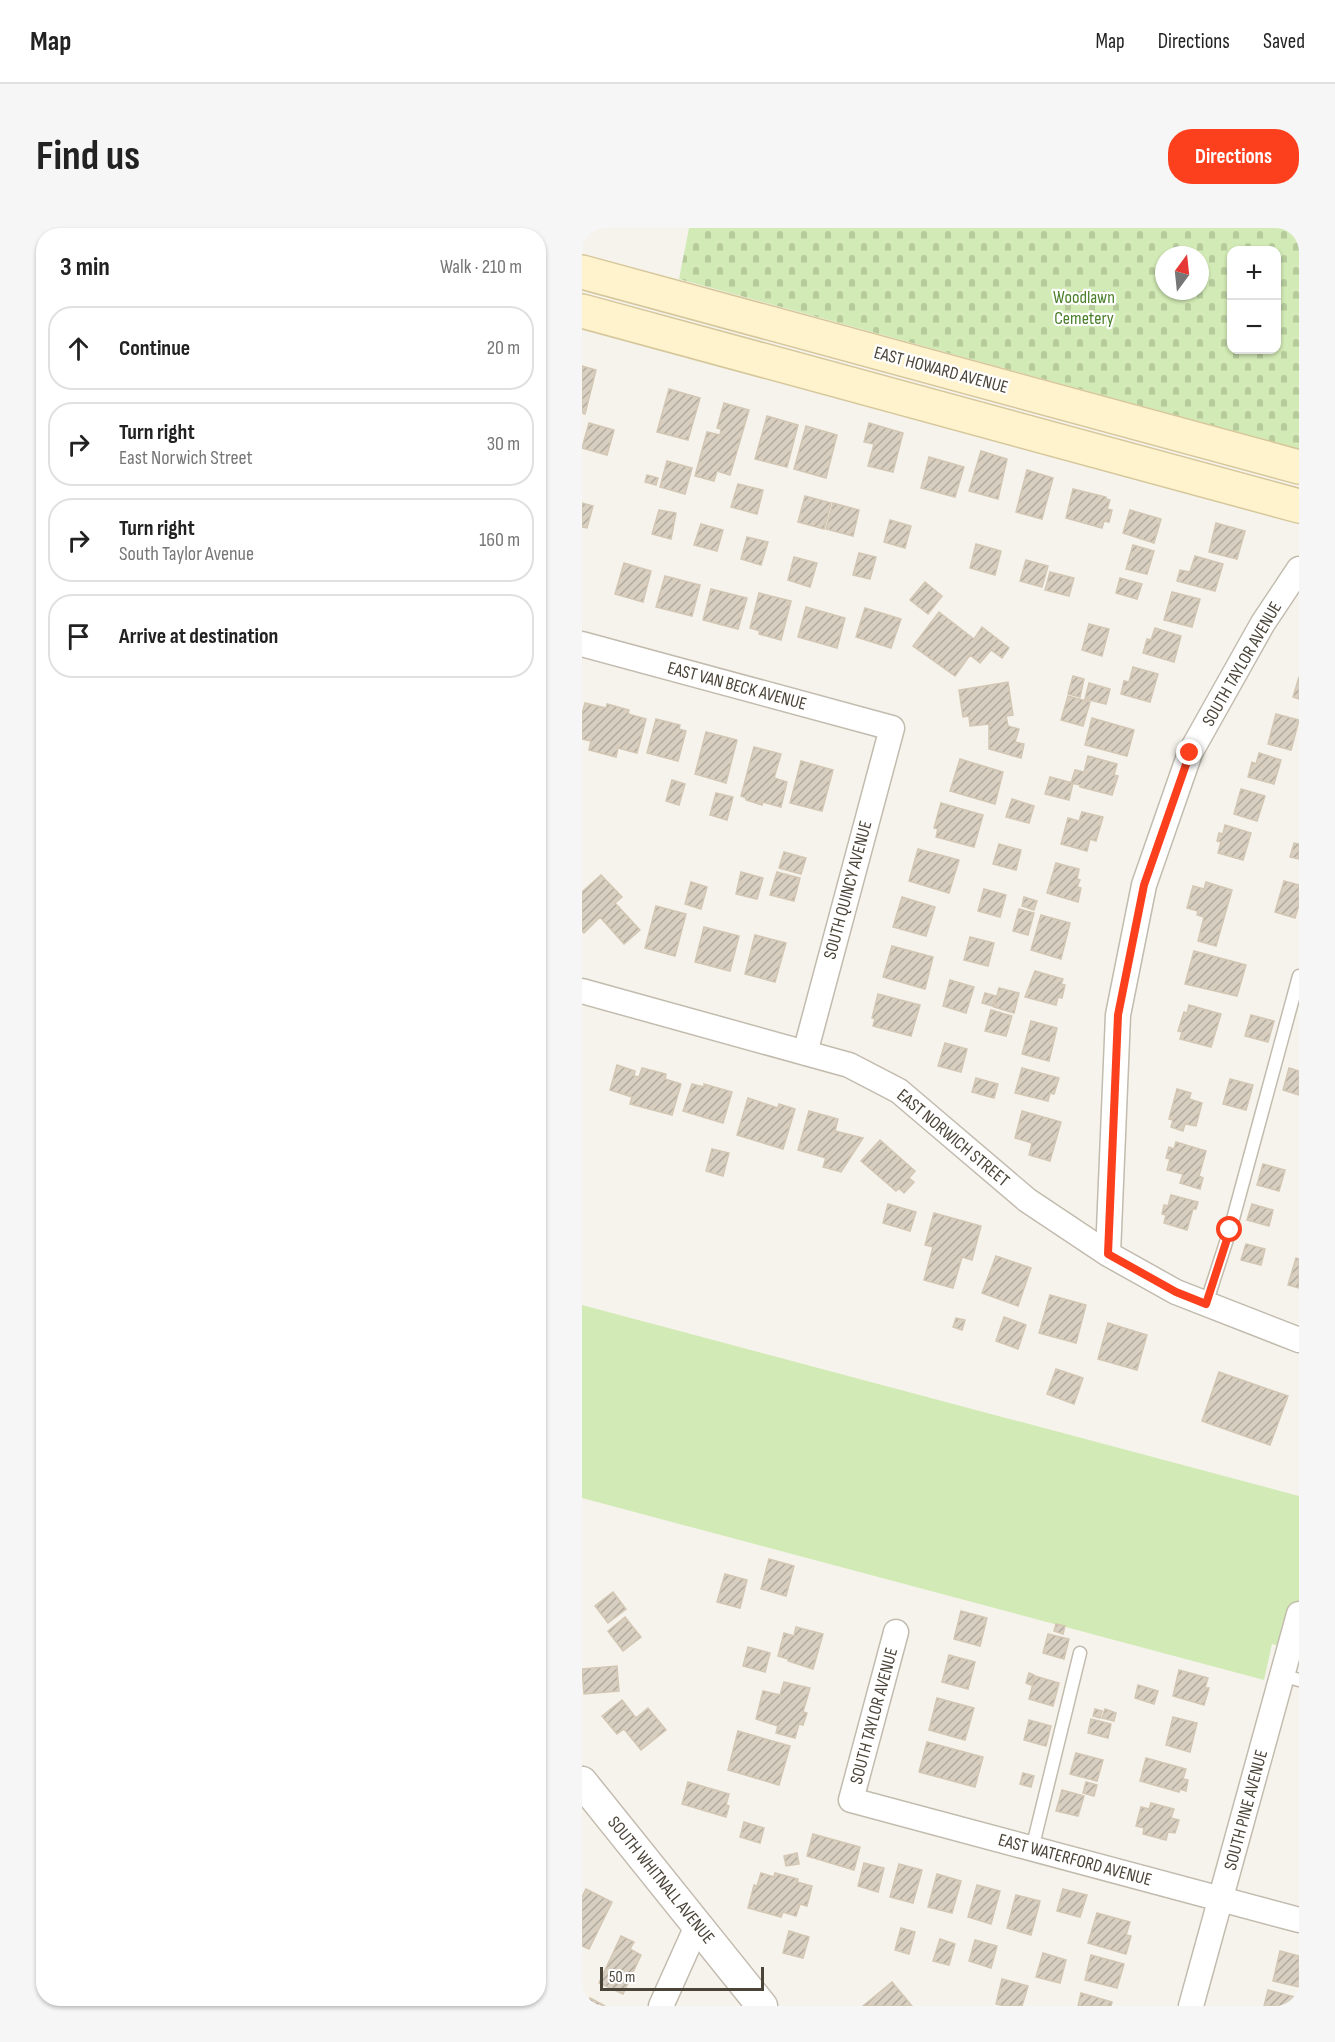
<!DOCTYPE html>
<html lang="en">
<head>
<meta charset="utf-8">
<style>
  body { margin:0; font-family:"Sofia Sans Condensed",sans-serif; background:#f6f6f6; color:#222 }
  .controls { position:absolute; right:18px; top:18px; display:grid; overflow:hidden; border-radius:12px; box-shadow:0 2px 4px #0004 }
  .controls button { width:54px; height:54px; display:grid; place-items:center; padding:0; border:0; border-bottom:2px solid #e0e0e0; background:#fff; color:#222; font:30px sans-serif }
  .compass { position:absolute; left:573px; top:18px; width:54px; height:54px; border-radius:50%; background:#fff; box-shadow:0 2px 4px #0004; rotate:15deg }
  .scale { position:absolute; left:18px; bottom:15px; width:164px; box-sizing:border-box; padding-left:6px; border:3px solid #4b4439; border-top:0; font-size:16px; line-height:21px; white-space:nowrap; color:#4b4439; -webkit-text-stroke:4px #fff; paint-order:stroke }
  .stop { position:absolute; width:18px; height:18px; margin:-14px; border:4px solid #fc3f1d; border-radius:50%; background:#fff }
  .stop.end { background:#fc3f1d; border-color:#fff; box-shadow:0 2px 6px #0008 }
  .list { margin:0; padding:0; list-style:none }
  h2 { display:flex; justify-content:space-between; align-items:center; height:78px; margin:0; padding:0 24px; font-size:26px }
  h2 small { font-size:20px; font-weight:400; color:#767676 }
  .list li { display:grid; grid-template-columns:39px 1fr auto; gap:18px; align-items:center; box-sizing:border-box; height:84px; margin:0 12px 12px; padding:0 12px; border:2px solid #e0e0e0; border-radius:24px }
  .list b { display:block; font-size:22px; white-space:nowrap }
  .list p { margin:0; font-size:20px; white-space:nowrap; color:#767676 }
  .list em { font-size:20px; font-style:normal; color:#767676 }
  .icon { flex:none; width:33px; height:33px; fill:none; stroke:currentColor; stroke-width:2; stroke-linecap:round; stroke-linejoin:round }
  .map { position:relative; flex:none; width:717px; height:1778px; overflow:hidden; border-radius:24px }
  header { display:flex; align-items:center; gap:36px; box-sizing:border-box; height:84px; padding:0 30px; background:#fff; border-bottom:2px solid #e0e0e0 }
  header strong { font-size:28px }
  nav { display:flex; gap:33px; margin-inline-start:auto; font-size:21px }
  .intro { display:flex; align-items:center; justify-content:space-between; box-sizing:border-box; height:144px; padding:0 36px }
  h1 { margin:0; font-size:42px }
  .button { padding:15px 27px; border-radius:24px; background:#fc3f1d; color:#fff; font-size:21px; font-weight:700 }
  main { display:flex; gap:36px; padding:0 36px }
  aside { flex:1; background:#fff; border-radius:24px; box-shadow:0 2px 4px #0004 }
  .map>svg:first-child { display:block }
</style>
</head>
<body>
<header>
<strong>Map</strong>
<nav><a>Map</a><a>Directions</a><a>Saved</a></nav>
</header>
<div class="intro"><h1>Find us</h1><a class="button">Directions</a></div>
<main>
<aside>
<h2>3 min<small>Walk · 210 m</small></h2>
<ul class="list">
<li><svg class="icon" aria-label="ahead" viewBox="0 0 24 24"><path d="M12 20V5M6 11l6-6 6 6"/></svg><div><b>Continue</b></div><em>20 m</em></li>
<li><svg class="icon" aria-label="right" viewBox="0 0 24 24"><path d="M7 20v-9h11M14 6l5 5-5 5"/></svg><div><b>Turn right</b><p>East Norwich Street</p></div><em>30 m</em></li>
<li><svg class="icon" aria-label="right" viewBox="0 0 24 24"><path d="M7 20v-9h11M14 6l5 5-5 5"/></svg><div><b>Turn right</b><p>South Taylor Avenue</p></div><em>160 m</em></li>
<li><svg class="icon" aria-label="arrive" viewBox="0 0 24 24"><path d="M6 21V4h12l-3 4 3 4H6"/></svg><div><b>Arrive at destination</b></div></li>
</ul>
</aside>
<div class="map">
<svg width="717" height="1778" viewBox="0 0 717 1778">
  <defs>
    <pattern id="cemetery-stones" width="16" height="16" patternUnits="userSpaceOnUse" patternTransform="scale(1.5)"><rect width="16" height="16" fill="#d2eab5"/><path d="M2 7V4a2 2 0 0 1 4 0v3zM10 15v-3a2 2 0 0 1 4 0v3z" fill="#b6ca9c"/></pattern>
    <pattern id="building-hatch" width="6" height="6" patternUnits="userSpaceOnUse" patternTransform="scale(1.5)"><rect width="6" height="6" fill="#d8cfc1"/><path d="M-1 1l2-2M0 6l6-6M5 7l2-2" fill="none" stroke="#b1aa9e"/></pattern>
  </defs>
  <rect width="100%" height="100%" fill="#f6f3ec"/>
  <path fill="#d2eab5" d="M 0,1077 L 717,1268 L 717,1424 L 690,1416 L 682,1452 L 0,1270 Z"/>
  <path fill="url(#cemetery-stones)" fill-rule="evenodd" d="M 107,0 L 717,0 L 717,221 L 97,51 ZM 650,22 L 694,22 L 694,122 L 650,122 ZM 582,27 L 618,27 L 618,63 L 582,63 Z"/>
  <path fill="url(#building-hatch)" stroke="#d3c7b4" stroke-width="1.5" d="M 0,138 L 14,142 L 3,186 L 0,185 Z
    M 87,161 L 118,170 L 106,212 L 75,204 Z
    M 142,175 L 167,182 L 148,247 L 135,243 L 132,253 L 113,248 L 125,204 L 138,207 L 139,201 L 135,200 Z
    M 185,188 L 216,197 L 205,239 L 173,231 Z
    M 7,195 L 32,202 L 25,227 L 0,220 Z
    M 287,195 L 321,205 L 311,244 L 286,238 L 292,216 L 282,214 Z
    M 224,198 L 255,207 L 244,250 L 212,241 Z
    M 399,223 L 425,231 L 416,271 L 387,263 Z
    M 347,229 L 382,239 L 373,269 L 339,260 Z
    M 85,233 L 110,240 L 103,266 L 78,259 Z
    M 445,242 L 471,250 L 460,291 L 434,284 Z
    M 65,247 L 76,250 L 74,257 L 63,254 Z
    M 156,256 L 181,262 L 175,286 L 149,279 Z
    M 491,261 L 524,269 L 524,271 L 528,272 L 525,281 L 530,282 L 527,294 L 522,293 L 520,300 L 484,290 Z
    M 223,268 L 249,275 L 242,301 L 216,294 Z
    M 0,275 L 11,278 L 5,300 L 0,299 Z
    M 251,275 L 277,282 L 271,308 L 244,301 Z
    M 77,282 L 94,285 L 89,311 L 70,306 Z
    M 548,282 L 579,291 L 572,315 L 541,305 Z
    M 308,292 L 329,298 L 323,320 L 302,314 Z
    M 634,295 L 663,303 L 655,331 L 627,324 Z
    M 119,296 L 141,302 L 135,323 L 112,317 Z
    M 165,309 L 186,314 L 179,337 L 159,331 Z
    M 394,316 L 419,323 L 413,347 L 388,340 Z
    M 551,317 L 572,323 L 565,346 L 544,341 Z
    M 277,325 L 294,329 L 288,351 L 271,347 Z
    M 613,328 L 641,336 L 633,363 L 595,353 L 598,342 L 608,344 Z
    M 212,329 L 235,335 L 228,359 L 206,352 Z
    M 444,332 L 466,338 L 460,359 L 438,353 Z
    M 42,335 L 69,343 L 61,374 L 33,366 Z
    M 468,344 L 492,350 L 487,368 L 463,362 Z
    M 83,348 L 118,357 L 110,388 L 74,379 Z
    M 538,350 L 560,356 L 555,371 L 534,365 Z
    M 343,354 L 360,368 L 346,386 L 328,372 Z
    M 129,361 L 165,370 L 156,401 L 121,392 Z
    M 590,364 L 618,371 L 610,399 L 582,392 Z
    M 177,365 L 209,373 L 199,412 L 177,406 L 178,403 L 168,400 Z
    M 224,379 L 263,390 L 255,420 L 216,409 Z
    M 283,380 L 319,391 L 309,420 L 274,409 Z
    M 357,384 L 392,411 L 400,399 L 427,420 L 420,430 L 409,422 L 398,435 L 388,427 L 373,448 L 331,418 Z
    M 507,396 L 527,401 L 520,428 L 500,422 Z
    M 573,400 L 599,408 L 592,434 L 561,425 L 565,411 L 569,412 Z
    M 551,439 L 576,446 L 568,474 L 539,466 L 542,453 L 547,454 Z
    M 491,448 L 502,451 L 498,469 L 486,466 Z
    M 717,449 L 717,471 L 711,469 Z
    M 426,454 L 431,487 L 424,488 L 426,498 L 437,501 L 433,514 L 442,516 L 439,530 L 407,521 L 407,496 L 388,498 L 387,488 L 381,489 L 377,462 Z
    M 507,455 L 528,461 L 524,476 L 503,471 Z
    M 486,468 L 508,474 L 501,498 L 479,492 Z
    M 3,475 L 24,480 L 25,476 L 47,482 L 46,486 L 64,491 L 55,525 L 36,520 L 34,529 L 7,522 L 9,513 L 0,511 L 0,486 Z
    M 694,486 L 717,492 L 709,522 L 686,516 Z
    M 510,490 L 552,502 L 545,528 L 503,517 Z
    M 74,491 L 98,497 L 97,501 L 104,503 L 96,533 L 65,525 Z
    M 124,504 L 155,512 L 144,555 L 113,546 Z
    M 172,519 L 199,526 L 192,550 L 205,554 L 199,579 L 181,574 L 180,577 L 164,572 L 164,570 L 159,568 Z
    M 677,525 L 699,532 L 692,556 L 666,549 L 670,534 L 674,536 Z
    M 506,528 L 535,536 L 532,547 L 536,548 L 530,567 L 498,559 L 498,557 L 489,555 L 493,542 L 502,544 Z
    M 378,531 L 421,544 L 413,576 L 368,563 Z
    M 219,533 L 251,542 L 240,583 L 208,575 Z
    M 468,549 L 491,555 L 487,572 L 463,566 Z
    M 90,552 L 103,556 L 97,577 L 84,573 Z
    M 659,561 L 683,568 L 675,593 L 652,586 Z
    M 134,565 L 151,569 L 145,592 L 128,587 Z
    M 430,571 L 452,578 L 447,595 L 424,589 Z
    M 359,575 L 401,587 L 392,619 L 354,609 L 356,601 L 352,600 Z
    M 500,584 L 521,589 L 514,613 L 508,611 L 505,623 L 479,616 L 486,590 L 497,593 Z
    M 643,597 L 669,605 L 661,632 L 636,625 L 639,614 L 635,613 L 637,605 L 641,606 Z
    M 712,615 L 717,616 L 717,631 L 708,629 Z
    M 417,616 L 439,622 L 434,642 L 411,636 Z
    M 336,621 L 377,632 L 367,665 L 327,653 Z
    M 202,624 L 224,630 L 219,646 L 197,640 Z
    M 474,635 L 497,641 L 495,651 L 498,652 L 495,659 L 499,660 L 496,674 L 465,665 Z
    M 159,644 L 181,650 L 175,671 L 154,666 Z
    M 195,644 L 218,650 L 212,673 L 188,667 Z
    M 19,647 L 40,669 L 33,675 L 58,702 L 42,716 L 18,689 L 2,705 L 0,703 L 0,664 Z
    M 702,653 L 717,657 L 717,677 L 713,690 L 693,684 Z
    M 109,654 L 125,659 L 119,681 L 103,676 Z
    M 624,654 L 650,662 L 634,718 L 616,713 L 622,689 L 615,687 L 616,683 L 605,680 L 611,658 L 622,661 Z
    M 402,661 L 424,667 L 418,689 L 396,683 Z
    M 320,669 L 353,679 L 344,708 L 311,699 Z
    M 442,669 L 455,673 L 452,682 L 440,678 Z
    M 74,678 L 104,686 L 93,728 L 63,720 Z
    M 437,681 L 452,685 L 446,707 L 431,703 Z
    M 459,687 L 488,695 L 479,731 L 449,722 Z
    M 122,699 L 157,708 L 148,743 L 113,734 Z
    M 173,707 L 204,715 L 193,754 L 163,746 Z
    M 388,709 L 412,715 L 406,738 L 382,732 Z
    M 310,718 L 351,729 L 343,761 L 301,749 Z
    M 612,723 L 664,737 L 655,768 L 603,756 Z
    M 453,743 L 481,751 L 479,756 L 483,757 L 480,770 L 476,769 L 474,777 L 443,769 Z
    M 368,752 L 392,759 L 384,785 L 361,778 Z
    M 417,760 L 437,765 L 432,785 L 412,779 Z
    M 403,765 L 414,768 L 411,778 L 400,775 Z
    M 296,766 L 338,777 L 329,808 L 291,798 L 293,791 L 290,790 Z
    M 607,777 L 639,786 L 629,819 L 598,811 L 600,804 L 596,803 L 602,784 L 605,785 Z
    M 409,782 L 430,788 L 424,808 L 403,803 Z
    M 669,787 L 692,793 L 686,814 L 663,808 Z
    M 449,793 L 475,800 L 467,833 L 440,826 Z
    M 363,815 L 385,821 L 379,844 L 356,838 Z
    M 35,837 L 53,843 L 52,848 L 57,849 L 60,840 L 84,846 L 83,851 L 99,856 L 90,887 L 48,876 L 50,869 L 28,862 Z
    M 440,840 L 477,850 L 472,866 L 468,865 L 466,873 L 433,865 Z
    M 707,840 L 717,843 L 717,867 L 701,862 Z
    M 394,850 L 416,856 L 412,870 L 390,864 Z
    M 648,851 L 671,857 L 664,882 L 641,876 Z
    M 110,856 L 122,859 L 122,856 L 150,864 L 141,895 L 101,883 Z
    M 595,861 L 609,865 L 607,871 L 620,875 L 614,898 L 603,896 L 601,903 L 589,899 L 591,892 L 587,891 Z
    M 166,870 L 196,880 L 197,876 L 213,881 L 201,921 L 155,907 Z
    M 227,883 L 256,891 L 253,903 L 281,910 L 259,944 L 241,939 L 244,930 L 216,922 Z
    M 440,883 L 479,894 L 468,933 L 447,927 L 450,915 L 433,910 Z
    M 298,912 L 333,943 L 327,950 L 332,954 L 322,965 L 317,960 L 314,963 L 279,933 Z
    M 594,914 L 624,923 L 617,948 L 621,950 L 618,961 L 598,955 L 601,946 L 585,942 L 588,931 L 584,930 L 587,919 L 592,921 Z
    M 130,921 L 147,925 L 141,948 L 124,943 Z
    M 681,936 L 703,942 L 697,963 L 675,957 Z
    M 589,967 L 616,974 L 614,981 L 611,981 L 605,1002 L 582,995 L 584,987 L 580,986 L 582,977 L 586,978 Z
    M 306,976 L 334,984 L 328,1003 L 301,995 Z
    M 670,976 L 691,982 L 687,998 L 665,992 Z
    M 352,985 L 399,998 L 390,1032 L 380,1029 L 371,1060 L 342,1052 L 351,1019 L 343,1017 Z
    M 664,1016 L 683,1021 L 679,1037 L 659,1032 Z
    M 414,1028 L 449,1040 L 436,1078 L 400,1065 Z
    M 714,1030 L 717,1031 L 717,1060 L 706,1057 Z
    M 468,1067 L 504,1077 L 494,1115 L 457,1105 Z
    M 422,1089 L 444,1097 L 436,1121 L 414,1113 Z
    M 374,1090 L 383,1092 L 380,1102 L 371,1099 Z
    M 526,1095 L 565,1107 L 555,1142 L 516,1131 Z
    M 474,1141 L 501,1150 L 492,1176 L 465,1166 Z
    M 637,1144 L 706,1168 L 688,1217 L 620,1193 Z
    M 187,1331 L 212,1338 L 204,1368 L 179,1361 Z
    M 143,1346 L 165,1352 L 158,1380 L 135,1374 Z
    M 31,1364 L 44,1381 L 26,1395 L 13,1378 Z
    M 379,1383 L 405,1390 L 398,1418 L 372,1411 Z
    M 43,1389 L 59,1409 L 41,1423 L 26,1403 Z
    M 474,1396 L 483,1398 L 481,1406 L 472,1403 Z
    M 214,1399 L 241,1406 L 231,1441 L 206,1433 L 206,1431 L 196,1428 L 202,1405 L 212,1408 Z
    M 466,1406 L 487,1411 L 482,1431 L 461,1425 Z
    M 166,1419 L 188,1425 L 183,1444 L 161,1438 Z
    M 367,1427 L 393,1434 L 386,1461 L 360,1454 Z
    M 35,1438 L 37,1463 L 2,1466 L 0,1441 Z
    M 597,1442 L 626,1450 L 623,1460 L 627,1460 L 622,1477 L 591,1468 Z
    M 447,1445 L 452,1447 L 449,1457 L 444,1455 Z
    M 453,1448 L 477,1455 L 471,1478 L 447,1471 Z
    M 202,1454 L 228,1460 L 221,1484 L 225,1485 L 221,1497 L 217,1496 L 213,1510 L 194,1505 L 196,1498 L 174,1491 L 181,1463 L 198,1467 Z
    M 556,1457 L 576,1463 L 572,1476 L 553,1470 Z
    M 355,1470 L 392,1480 L 383,1512 L 347,1502 Z
    M 40,1472 L 54,1490 L 66,1480 L 84,1502 L 59,1522 L 42,1501 L 35,1506 L 20,1488 Z
    M 513,1481 L 520,1483 L 518,1490 L 511,1488 Z
    M 523,1481 L 534,1485 L 532,1493 L 520,1490 Z
    M 591,1489 L 615,1495 L 608,1524 L 584,1517 Z
    M 509,1491 L 529,1496 L 526,1510 L 506,1505 Z
    M 447,1492 L 469,1498 L 464,1518 L 442,1512 Z
    M 156,1503 L 208,1518 L 197,1557 L 146,1542 Z
    M 345,1514 L 401,1529 L 393,1559 L 337,1544 Z
    M 494,1525 L 521,1532 L 515,1553 L 488,1546 Z
    M 564,1530 L 604,1541 L 601,1551 L 606,1552 L 604,1563 L 598,1561 L 597,1564 L 558,1553 Z
    M 441,1545 L 452,1548 L 449,1559 L 438,1556 Z
    M 106,1554 L 147,1566 L 144,1577 L 147,1578 L 144,1589 L 100,1576 Z
    M 504,1554 L 515,1557 L 512,1568 L 501,1565 Z
    M 480,1562 L 502,1568 L 496,1588 L 474,1583 Z
    M 569,1575 L 592,1581 L 589,1590 L 597,1592 L 593,1605 L 586,1604 L 584,1612 L 561,1606 L 562,1600 L 554,1598 L 559,1579 L 567,1581 Z
    M 162,1594 L 182,1600 L 178,1615 L 158,1609 Z
    M 231,1606 L 278,1619 L 272,1642 L 225,1628 Z
    M 215,1625 L 217,1636 L 204,1638 L 202,1628 Z
    M 282,1635 L 302,1640 L 296,1664 L 276,1658 Z
    M 317,1636 L 340,1642 L 331,1675 L 308,1669 Z
    M 179,1645 L 192,1649 L 193,1645 L 216,1651 L 215,1654 L 230,1658 L 225,1678 L 218,1676 L 214,1688 L 201,1684 L 199,1689 L 166,1680 L 172,1657 L 175,1658 Z
    M 355,1646 L 379,1653 L 370,1685 L 346,1679 Z
    M 395,1657 L 418,1663 L 409,1696 L 386,1689 Z
    M 4,1661 L 30,1674 L 7,1721 L 0,1718 L 0,1669 Z
    M 481,1661 L 505,1667 L 498,1689 L 475,1683 Z
    M 434,1667 L 458,1673 L 449,1707 L 425,1700 Z
    M 515,1685 L 548,1694 L 544,1707 L 549,1708 L 544,1726 L 506,1715 Z
    M 319,1700 L 333,1704 L 327,1726 L 313,1722 Z
    M 207,1703 L 227,1709 L 221,1730 L 201,1725 Z
    M 39,1708 L 52,1714 L 48,1721 L 59,1727 L 41,1766 L 17,1755 Z
    M 358,1711 L 373,1716 L 367,1737 L 351,1733 Z
    M 393,1712 L 415,1718 L 409,1740 L 387,1733 Z
    M 698,1723 L 717,1728 L 717,1759 L 691,1753 Z
    M 461,1725 L 484,1732 L 478,1755 L 454,1749 Z
    M 509,1727 L 542,1736 L 535,1760 L 503,1752 Z
    M 420,1751 L 446,1758 L 440,1778 L 422,1778 L 414,1776 Z
    M 310,1754 L 330,1778 L 281,1778 Z
    M 686,1762 L 717,1770 L 717,1778 L 682,1778 Z
    M 499,1765 L 530,1774 L 529,1778 L 496,1778 Z
    M 8,1770 L 23,1778 L 4,1778 Z"/>
  <g fill="none" stroke-linecap="round" stroke-linejoin="round">
    <defs>
      <path id="service" d="M 624,1076 L 648,1002 L 717,748
        M 700,1447 L 717,1452
        M 450,1621 L 498,1425"/>
      <path id="minor" d="M 0,416 L 310,500 L 223,825
        M 0,763 L 267,837 L 317,863 L 445,972 L 526,1026 L 594,1064 L 717,1112
        M 526,1026 L 536,787 L 562,657 L 608,525 L 681,395 L 717,341
        M 314,1404 L 269,1572 L 717,1692
        M 79,1778 L 115,1698
        M 609,1778 L 717,1386"/>
      <path id="tertiary" d="M 0,1554 L 180,1778"/>
      <path id="secondary" d="M 0,44 L 717,239
        M 0,83 L 717,278"/>
    </defs>
    <use href="#service" stroke="#c2bbae" stroke-width="15"/>
    <use href="#minor" stroke="#c2bbae" stroke-width="27"/>
    <use href="#tertiary" stroke="#c2bbae" stroke-width="33"/>
    <use href="#secondary" stroke="#d6c79b" stroke-width="36"/>
    <use href="#service" stroke="#fff" stroke-width="12"/>
    <use href="#minor" stroke="#fff" stroke-width="24"/>
    <use href="#tertiary" stroke="#fff" stroke-width="30"/>
    <use href="#secondary" stroke="#fff3cd" stroke-width="33"/>
  </g>
  <g fill="none" stroke-linecap="round" stroke-linejoin="round">
    <path stroke="#fc3f1d" stroke-width="8" d="M 608,525 L 562,657 L 536,787 L 526,1026 L 594,1064 L 624,1076 L 648,1002"/>
  </g>
  <g text-anchor="middle" dominant-baseline="central" stroke-width="4.5" stroke-linejoin="round" paint-order="stroke">
    <g font-size="18" fill="#4a7f2a" stroke="#fff">
      <text x="502" y="69">Woodlawn<tspan x="502" dy="21">Cemetery</tspan></text>
    </g>
    <g font-size="18" fill="#4b4439" stroke="#fff">
      <text transform="translate(359 142) rotate(15)">EAST HOWARD AVENUE</text>
      <text transform="translate(660 436) rotate(-60)">SOUTH TAYLOR AVENUE</text>
      <text transform="translate(155 458) rotate(15)">EAST VAN BECK AVENUE</text>
      <text transform="translate(266 662) rotate(-75)">SOUTH QUINCY AVENUE</text>
      <text transform="translate(371 910) rotate(40)">EAST NORWICH STREET</text>
      <text transform="translate(292 1488) rotate(-75)">SOUTH TAYLOR AVENUE</text>
      <text transform="translate(664 1582) rotate(-75)">SOUTH PINE AVENUE</text>
      <text transform="translate(493 1632) rotate(15)">EAST WATERFORD AVENUE</text>
      <text transform="translate(79 1652) rotate(51)">SOUTH WHITNALL AVENUE</text>
    </g>
  </g>
</svg>
<div class="controls">
<button>+</button>
<button>−</button>
</div>
<svg class="compass" viewBox="-18 -18 36 36"><path d="M0-13l5 13h-10z" fill="#e53935"/><path d="M0 13l5-13h-10z" fill="#767676"/></svg>
<div class="scale">50 m</div>
<div class="stop" style="left:648px;top:1002px"></div>
<div class="stop end" style="left:608px;top:525px"></div>
</div>
</main>
</body>
</html>
